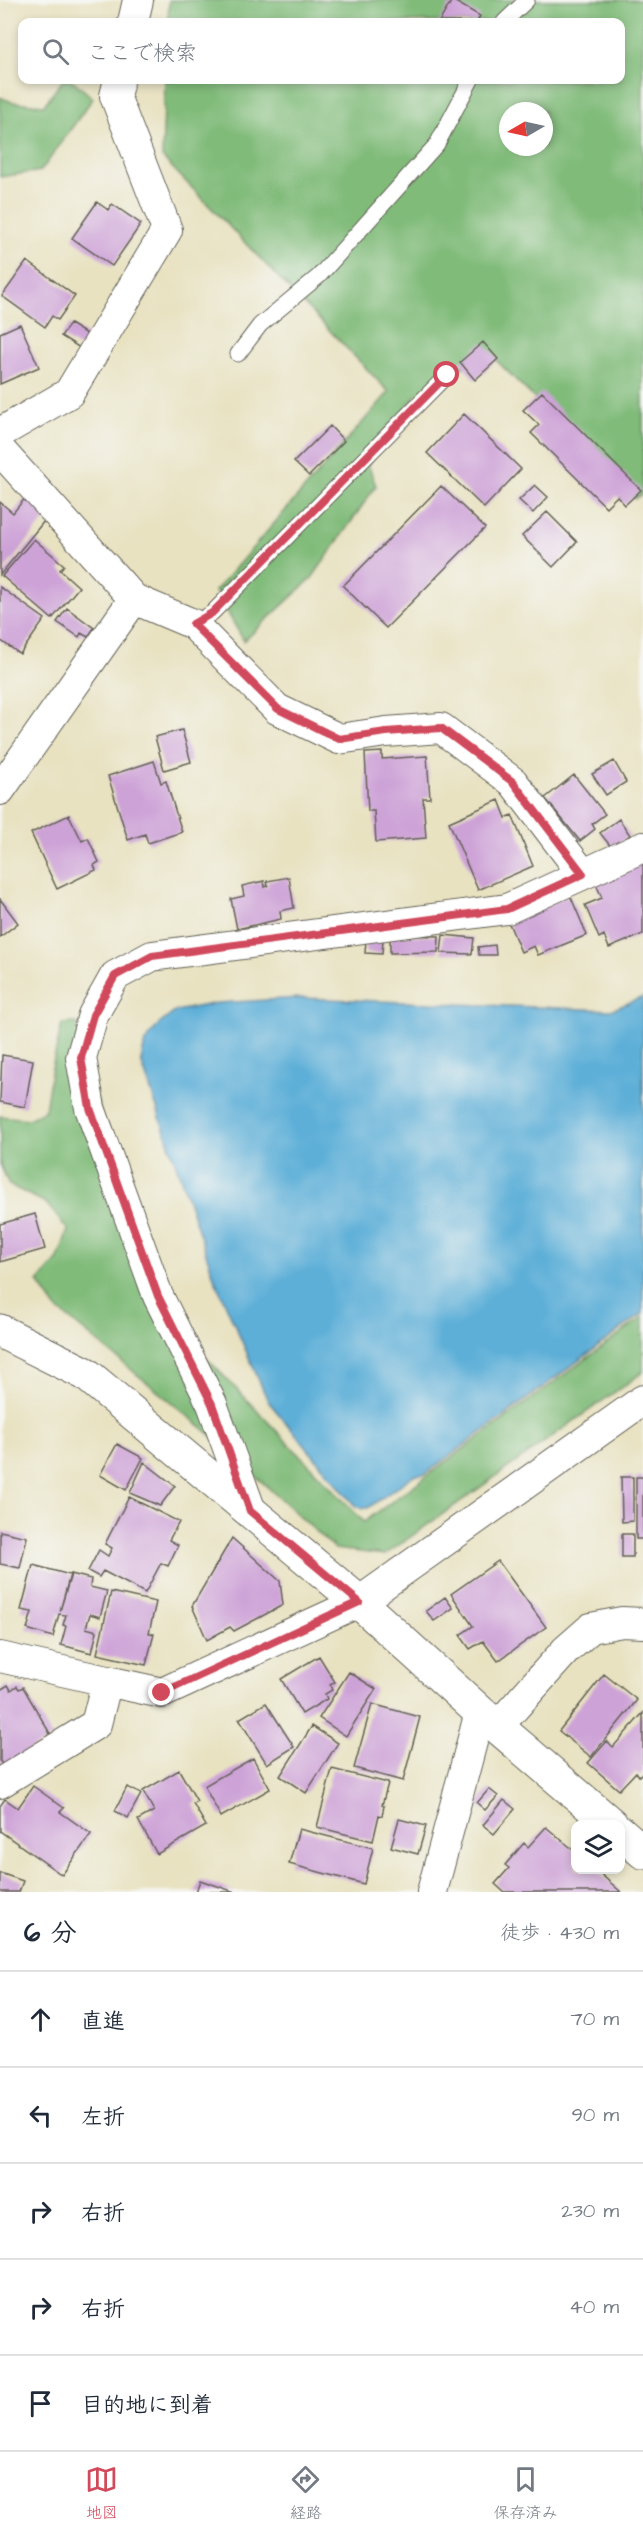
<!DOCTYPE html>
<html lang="ja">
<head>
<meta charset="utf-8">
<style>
  body { margin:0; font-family:"Architects Daughter","Klee One",sans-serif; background:#f2f2f3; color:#1f2937 }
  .controls { position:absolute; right:18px; bottom:18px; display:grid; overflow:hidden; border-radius:12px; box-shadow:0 3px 9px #0003 }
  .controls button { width:54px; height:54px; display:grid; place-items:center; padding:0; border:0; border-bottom:2px solid #e0e1e3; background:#fff; color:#1f2937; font:30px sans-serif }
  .compass { position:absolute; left:499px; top:102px; width:54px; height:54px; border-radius:50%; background:#fff; box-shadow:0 3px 9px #0003; rotate:261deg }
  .stop { position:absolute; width:18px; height:18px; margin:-14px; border:4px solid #d1495b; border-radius:50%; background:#fff }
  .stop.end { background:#d1495b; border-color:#fff; box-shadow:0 2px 6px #0008 }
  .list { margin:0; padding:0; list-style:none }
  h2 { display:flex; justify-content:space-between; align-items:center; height:78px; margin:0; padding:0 24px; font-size:26px }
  h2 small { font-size:20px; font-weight:400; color:#747a83 }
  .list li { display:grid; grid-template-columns:39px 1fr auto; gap:18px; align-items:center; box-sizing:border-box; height:96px; padding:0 24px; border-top:2px solid #e0e1e3 }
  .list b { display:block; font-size:22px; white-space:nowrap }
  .list em { font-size:20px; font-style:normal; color:#747a83 }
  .icon { flex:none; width:33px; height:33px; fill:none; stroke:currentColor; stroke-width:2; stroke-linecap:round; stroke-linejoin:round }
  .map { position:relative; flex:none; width:643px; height:1892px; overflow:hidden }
  .search { position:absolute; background:#fff; box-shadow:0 3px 9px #0003; left:18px; right:18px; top:18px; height:66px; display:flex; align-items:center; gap:15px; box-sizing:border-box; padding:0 21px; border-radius:12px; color:#747a83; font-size:22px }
  .sheet { height:558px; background:#fff }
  nav { display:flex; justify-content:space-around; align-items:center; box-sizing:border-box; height:84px; border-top:2px solid #e0e1e3; background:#fff; font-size:16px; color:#747a83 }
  nav a { display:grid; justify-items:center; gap:3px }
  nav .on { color:#d1495b }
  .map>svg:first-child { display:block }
</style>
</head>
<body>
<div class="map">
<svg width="643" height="1892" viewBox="0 0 643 1892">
  <rect width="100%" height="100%" fill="#f6f6f2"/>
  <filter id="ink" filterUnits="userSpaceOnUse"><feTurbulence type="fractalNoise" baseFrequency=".0167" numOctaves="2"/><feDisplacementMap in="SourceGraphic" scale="12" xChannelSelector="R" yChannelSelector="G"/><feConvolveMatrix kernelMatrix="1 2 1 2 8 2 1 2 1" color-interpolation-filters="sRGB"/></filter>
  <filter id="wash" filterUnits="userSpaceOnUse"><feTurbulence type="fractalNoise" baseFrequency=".008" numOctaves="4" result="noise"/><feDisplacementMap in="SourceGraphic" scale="24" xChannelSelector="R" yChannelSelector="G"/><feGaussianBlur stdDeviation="1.35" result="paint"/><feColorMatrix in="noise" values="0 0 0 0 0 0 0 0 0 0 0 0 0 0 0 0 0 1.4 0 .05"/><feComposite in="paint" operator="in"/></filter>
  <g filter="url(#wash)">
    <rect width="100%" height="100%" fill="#e8e2c1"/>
    <path fill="#80bb79" stroke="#4e6c4a" stroke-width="1.5" fill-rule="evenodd" d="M 169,0 L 643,0 L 643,493 L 635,499 L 488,352 L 415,396 L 368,464 L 376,486 L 312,578 L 244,641 L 215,591 L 389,392 L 162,157 L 165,80 L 620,80 L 620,22 L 168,22 ZM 508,111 L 544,111 L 544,147 L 508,147 Z
      M 63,80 L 72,80 L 93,98 L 41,171 L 0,177 L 0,97 L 12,102 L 44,105 Z
      M 77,1023 L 149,1298 L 364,1522 L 643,1317 L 643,1372 L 385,1555 L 335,1549 L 211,1435 L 56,1308 L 38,1282 L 58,1259 L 68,1230 L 46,1203 L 9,1185 L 0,1164 L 0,1116 L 29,1119 L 45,1110 L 51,1072 L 62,1024 Z"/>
    <path fill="#5dafd8" stroke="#3c667a" stroke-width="1.5" d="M 643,997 L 643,1313 L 425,1474 L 414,1475 L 368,1508 L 356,1507 L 268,1401 L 215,1280 L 141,1061 L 145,1042 L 158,1025 L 176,1011 L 217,1003 L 301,998 L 611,1010 Z"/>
    <g id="blocks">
      <path fill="#cda2d7" d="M 452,0 L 480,16 L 477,22 L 439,22 Z
        M 97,202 L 108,210 L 112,204 L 141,224 L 112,266 L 72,238 Z
        M 27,261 L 75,296 L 58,320 L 52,316 L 45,327 L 2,296 Z
        M 20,324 L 39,367 L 0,384 L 0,333 Z
        M 70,324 L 88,335 L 80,348 L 61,336 Z
        M 483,342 L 498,359 L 475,380 L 460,362 Z
        M 542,392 L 641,490 L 625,505 L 617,496 L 606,507 L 531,433 L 539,425 L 523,410 Z
        M 464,414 L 521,469 L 484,508 L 427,453 Z
        M 330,426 L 344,441 L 309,476 L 294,462 Z
        M 535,485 L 548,497 L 533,513 L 519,500 Z
        M 441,486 L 485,528 L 386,628 L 343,586 Z
        M 26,497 L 49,515 L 0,575 L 0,502 L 13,513 Z
        M 547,512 L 577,542 L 553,567 L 522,536 Z
        M 34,539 L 64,565 L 60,570 L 79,587 L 52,619 L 2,576 Z
        M 0,587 L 45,619 L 20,654 L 0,640 Z
        M 67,608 L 94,628 L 88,637 L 81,633 L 79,637 L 57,622 Z
        M 182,730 L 191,762 L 164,770 L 155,737 Z
        M 382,752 L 382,759 L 427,756 L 430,798 L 423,798 L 426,838 L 376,842 L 374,811 L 368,811 L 365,753 Z
        M 154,761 L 161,783 L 166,781 L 182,832 L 148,843 L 145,834 L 128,840 L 108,776 Z
        M 614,761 L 626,782 L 606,795 L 592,774 Z
        M 574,775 L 605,814 L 592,824 L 595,829 L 580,841 L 545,798 Z
        M 499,800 L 506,818 L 512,815 L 533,866 L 478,890 L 449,822 Z
        M 69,815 L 82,841 L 88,838 L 99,862 L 94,865 L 96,870 L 57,889 L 31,833 Z
        M 619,819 L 630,835 L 612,848 L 600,833 Z
        M 643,861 L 643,934 L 609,948 L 604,935 L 599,938 L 585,905 L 602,898 L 594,879 Z
        M 289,877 L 294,908 L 280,911 L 281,919 L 237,929 L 231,899 L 244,896 L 242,886 L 264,881 L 265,887 L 268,886 L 267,881 Z
        M 570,895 L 587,935 L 538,955 L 534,946 L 521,952 L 508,921 Z
        M 0,899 L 18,923 L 0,937 Z
        M 390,935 L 439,936 L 438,952 L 390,953 Z
        M 443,935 L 474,938 L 472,954 L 441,953 Z
        M 366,939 L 383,939 L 382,954 L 365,953 Z
        M 495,945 L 496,955 L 479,955 L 478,947 Z
        M 2,1055 L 33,1060 L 25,1107 L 0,1102 Z
        M 35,1214 L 45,1249 L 0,1262 L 0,1224 Z
        M 117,1444 L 143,1458 L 126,1490 L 100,1475 Z
        M 144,1462 L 175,1486 L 160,1506 L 130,1493 Z
        M 621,1477 L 633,1477 L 633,1521 L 622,1522 Z
        M 636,1477 L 643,1477 L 643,1539 L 636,1539 Z
        M 129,1497 L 179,1522 L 169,1540 L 178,1545 L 168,1566 L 161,1563 L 145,1593 L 103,1571 L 99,1577 L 88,1571 L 99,1550 L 108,1556 L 112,1548 L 105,1544 Z
        M 0,1531 L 27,1537 L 20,1568 L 0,1564 Z
        M 622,1534 L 633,1534 L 633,1557 L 622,1557 Z
        M 232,1538 L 280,1581 L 283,1605 L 234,1631 L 230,1627 L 207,1640 L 192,1606 Z
        M 498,1561 L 546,1627 L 498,1661 L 483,1641 L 470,1649 L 460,1635 L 473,1626 L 451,1594 Z
        M 33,1565 L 70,1575 L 60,1611 L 71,1574 L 91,1579 L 90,1587 L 107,1591 L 100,1617 L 90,1614 L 86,1628 L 97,1631 L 92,1653 L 61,1645 L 66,1626 L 63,1625 L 66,1615 L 59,1614 L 53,1637 L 27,1629 L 32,1612 L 21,1610 Z
        M 111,1592 L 156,1602 L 149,1633 L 154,1634 L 146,1665 L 97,1654 Z
        M 445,1597 L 453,1608 L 434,1621 L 426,1611 Z
        M 319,1656 L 335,1682 L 330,1685 L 332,1690 L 325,1694 L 327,1699 L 302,1714 L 281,1679 Z
        M 349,1672 L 376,1689 L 346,1736 L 319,1718 Z
        M 604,1674 L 637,1700 L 591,1757 L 559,1731 Z
        M 8,1685 L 11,1690 L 17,1686 L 19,1689 L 23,1687 L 52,1737 L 3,1766 L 0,1761 L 0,1690 Z
        M 266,1703 L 294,1747 L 267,1764 L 239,1719 Z
        M 372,1704 L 420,1717 L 403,1781 L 354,1768 Z
        M 643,1713 L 643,1772 L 639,1776 L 636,1772 L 619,1790 L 588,1763 L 607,1741 L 613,1747 Z
        M 312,1726 L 338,1743 L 306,1793 L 280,1776 Z
        M 253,1758 L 270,1789 L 221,1817 L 204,1786 Z
        M 332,1769 L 388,1783 L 382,1805 L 384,1806 L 382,1816 L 379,1815 L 373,1841 L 317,1827 Z
        M 179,1770 L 197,1801 L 193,1803 L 206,1826 L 157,1854 L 138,1820 L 154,1811 L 143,1791 Z
        M 33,1786 L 64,1808 L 60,1812 L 91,1834 L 62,1875 L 0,1831 L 0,1806 L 5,1799 L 18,1808 Z
        M 127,1787 L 141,1794 L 128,1818 L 115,1811 Z
        M 489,1789 L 498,1796 L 485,1810 L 477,1803 Z
        M 504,1800 L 515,1809 L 494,1834 L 483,1825 Z
        M 399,1819 L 426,1826 L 418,1854 L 391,1847 Z
        M 546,1827 L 576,1852 L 576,1870 L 596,1870 L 621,1892 L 504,1892 L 495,1884 L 509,1868 L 505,1865 L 524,1843 L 528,1847 Z
        M 299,1829 L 373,1848 L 364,1884 L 289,1864 Z
        M 0,1873 L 23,1881 L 19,1892 L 0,1892 Z
        M 200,1880 L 235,1892 L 196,1892 Z"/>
    </g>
  </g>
  <g filter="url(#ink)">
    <use href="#blocks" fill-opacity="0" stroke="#636156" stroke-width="1.5"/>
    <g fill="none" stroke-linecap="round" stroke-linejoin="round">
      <defs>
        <path id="lane" d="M 504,22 L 527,0
          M 238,354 L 260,325 L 319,276 L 437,144 L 471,80
          M 193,624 L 212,613 L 447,375"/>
        <path id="street" d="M 133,22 L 138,0
          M 0,433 L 69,393 L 167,230 L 115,96 L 119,80
          M 0,450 L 134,599 L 193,624 L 277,709 L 339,739 L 386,732 L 441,728 L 513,782 L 583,874
          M 0,790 L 134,599
          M 251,1511 L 212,1404 L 158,1296 L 90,1108 L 81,1058 L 93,1015 L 115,976 L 152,956 L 507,909 L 643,847
          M 0,1657 L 107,1681
          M 497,1727 L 566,1650 L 591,1628 L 622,1622 L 643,1623
          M 0,1783 L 96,1724 L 107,1681 L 162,1693 L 359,1602 L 643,1400
          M 432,1892 L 480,1712"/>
        <path id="secondary" d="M 0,1331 L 86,1374 L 359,1602 L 480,1712 L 611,1824
          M 620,1832 L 643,1852"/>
      </defs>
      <use href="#lane" stroke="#636156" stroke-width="17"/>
      <use href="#street" stroke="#636156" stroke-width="32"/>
      <use href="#secondary" stroke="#636156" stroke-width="35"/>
      <use href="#lane" stroke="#fff" stroke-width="15"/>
      <use href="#street" stroke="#fff" stroke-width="30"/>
      <use href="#secondary" stroke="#fff" stroke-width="33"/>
    </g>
  </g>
  <g fill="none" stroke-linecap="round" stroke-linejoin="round" filter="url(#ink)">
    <path stroke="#d1495b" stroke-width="8" d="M 162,1693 L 359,1602 L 250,1511 L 212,1404 L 158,1296 L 90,1108 L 81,1058 L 93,1015 L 115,976 L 152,956 L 507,909 L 583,874 L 513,782 L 441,728 L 386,732 L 339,739 L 278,709 L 193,624 L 212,613 L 447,375"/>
  </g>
</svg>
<div class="controls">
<button><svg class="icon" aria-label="layers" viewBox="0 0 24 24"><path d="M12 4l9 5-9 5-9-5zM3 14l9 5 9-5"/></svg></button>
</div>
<svg class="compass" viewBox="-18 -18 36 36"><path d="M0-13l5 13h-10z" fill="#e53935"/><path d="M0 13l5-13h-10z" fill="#747a83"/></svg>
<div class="stop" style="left:447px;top:375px"></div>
<div class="stop end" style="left:162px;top:1693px"></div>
<div class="search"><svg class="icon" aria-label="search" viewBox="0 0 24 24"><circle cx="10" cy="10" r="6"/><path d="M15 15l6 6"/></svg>ここで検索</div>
</div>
<section class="sheet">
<h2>6 分<small>徒歩 · 430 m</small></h2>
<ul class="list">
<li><svg class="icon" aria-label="ahead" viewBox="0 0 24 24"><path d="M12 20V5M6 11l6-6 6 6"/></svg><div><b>直進</b></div><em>70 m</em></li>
<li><svg class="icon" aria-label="left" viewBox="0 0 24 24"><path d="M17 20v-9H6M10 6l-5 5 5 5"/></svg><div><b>左折</b></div><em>90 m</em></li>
<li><svg class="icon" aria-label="right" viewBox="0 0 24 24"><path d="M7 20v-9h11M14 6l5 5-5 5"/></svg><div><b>右折</b></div><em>230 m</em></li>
<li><svg class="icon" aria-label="right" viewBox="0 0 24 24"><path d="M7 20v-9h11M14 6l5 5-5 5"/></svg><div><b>右折</b></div><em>40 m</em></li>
<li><svg class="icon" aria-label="arrive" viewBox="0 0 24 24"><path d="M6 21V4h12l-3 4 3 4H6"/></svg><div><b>目的地に到着</b></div></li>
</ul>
</section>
<nav>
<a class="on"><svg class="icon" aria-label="map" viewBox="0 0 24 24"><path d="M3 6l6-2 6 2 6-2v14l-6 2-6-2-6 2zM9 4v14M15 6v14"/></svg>地図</a>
<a><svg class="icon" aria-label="directions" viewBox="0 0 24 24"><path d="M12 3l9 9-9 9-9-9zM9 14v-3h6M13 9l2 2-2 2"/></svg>経路</a>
<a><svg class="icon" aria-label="saved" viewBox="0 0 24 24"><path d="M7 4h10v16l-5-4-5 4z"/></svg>保存済み</a>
</nav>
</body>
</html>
